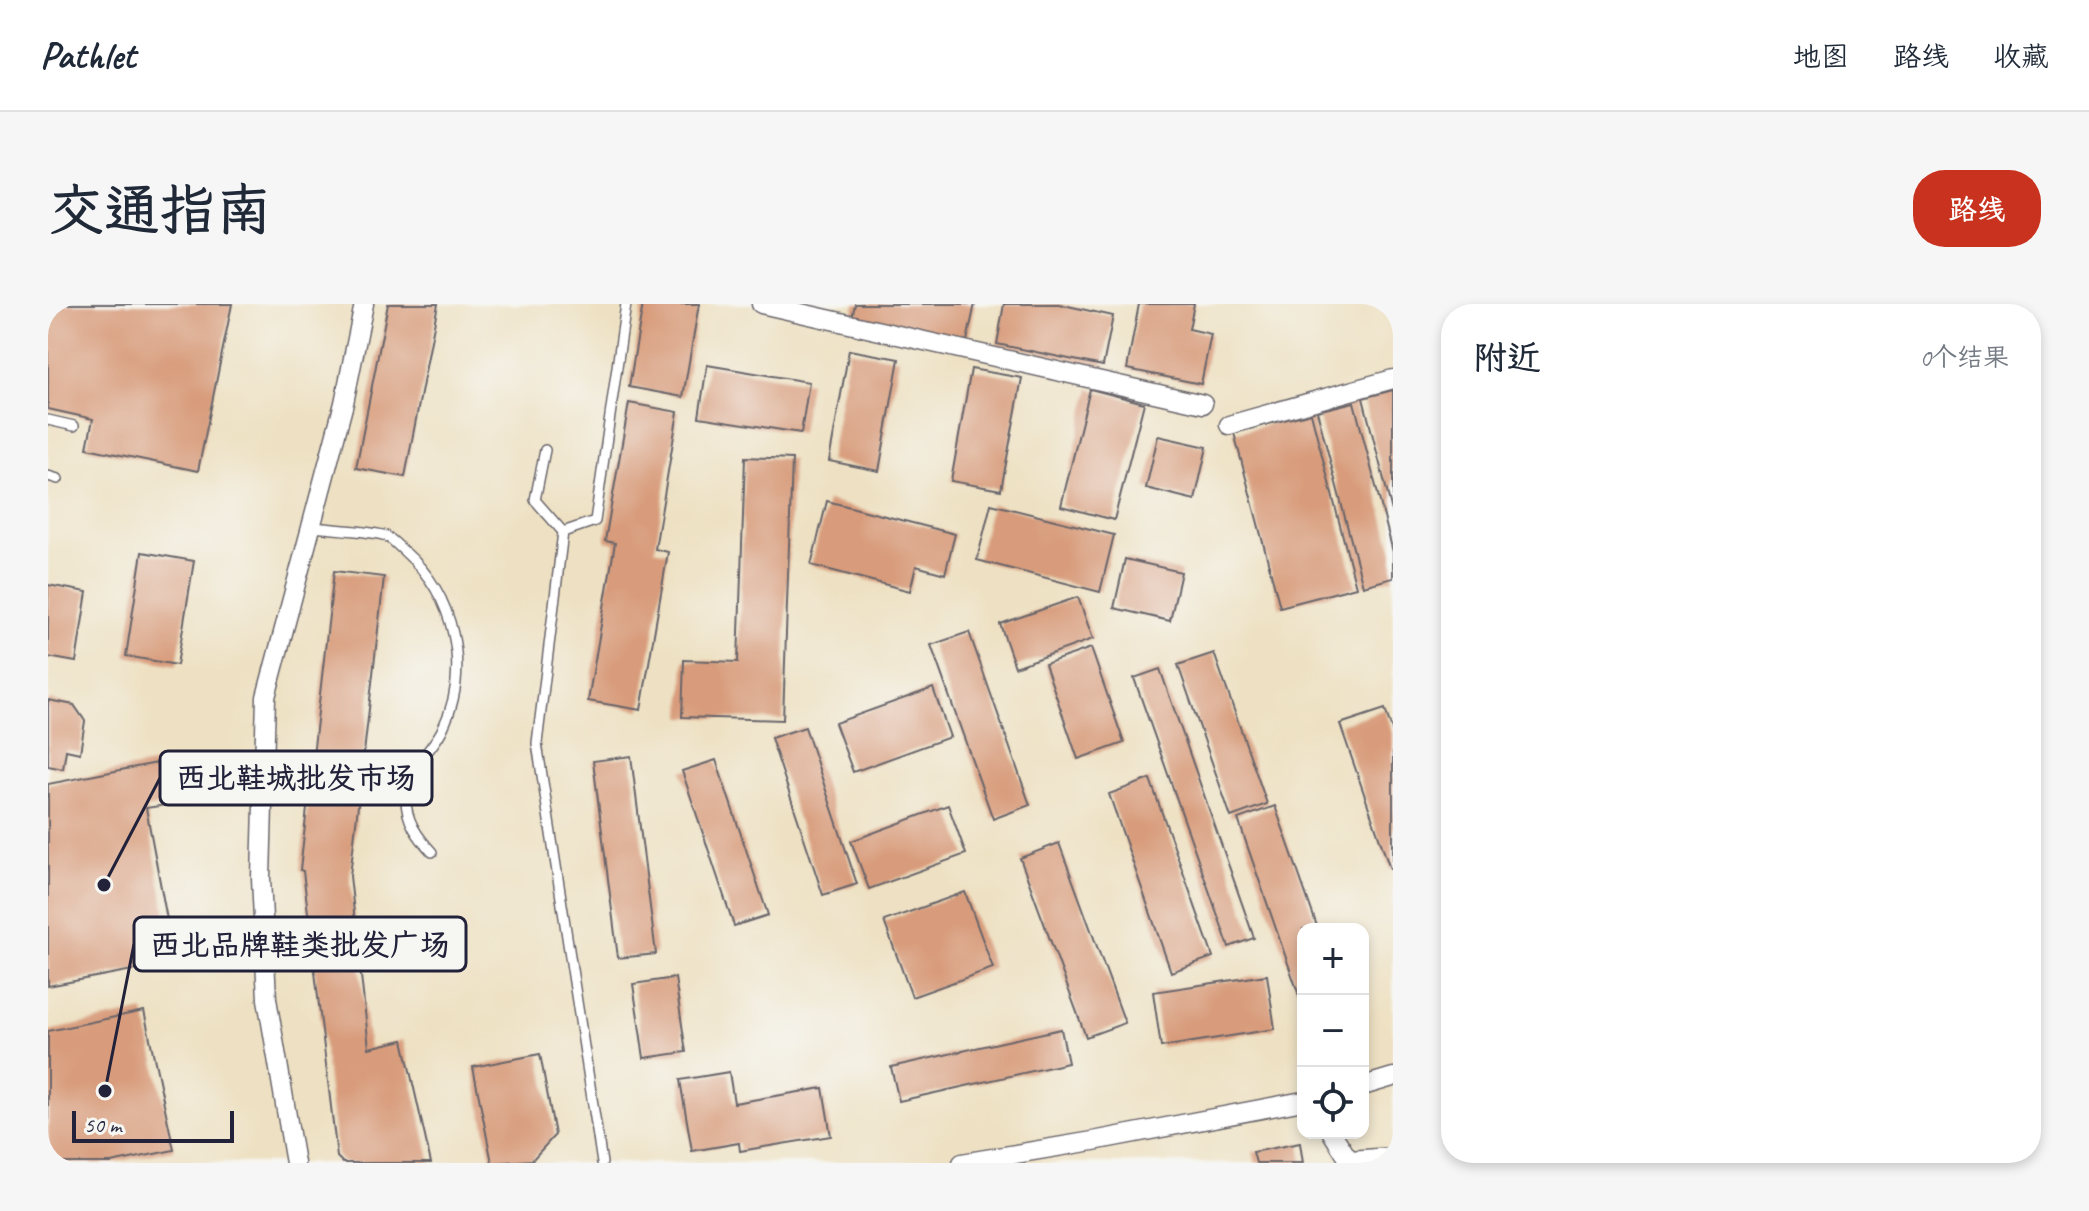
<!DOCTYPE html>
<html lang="zh">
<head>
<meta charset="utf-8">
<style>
  body { margin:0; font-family:Caveat,"LXGW WenKai TC",sans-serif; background:#f6f6f7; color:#1f2937 }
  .controls { position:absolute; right:24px; bottom:24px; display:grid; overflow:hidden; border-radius:16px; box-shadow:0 4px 12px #0003 }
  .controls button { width:72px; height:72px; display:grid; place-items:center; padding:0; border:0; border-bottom:2px solid #e0e1e3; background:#fff; color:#1f2937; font:40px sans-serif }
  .scale { position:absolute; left:24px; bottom:20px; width:162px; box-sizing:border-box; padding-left:8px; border:4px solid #22223b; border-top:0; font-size:22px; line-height:28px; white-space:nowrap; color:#22223b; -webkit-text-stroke:6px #f6f6f2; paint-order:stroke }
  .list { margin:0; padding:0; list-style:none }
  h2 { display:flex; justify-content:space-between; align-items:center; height:104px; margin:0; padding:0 32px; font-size:34px }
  h2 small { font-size:26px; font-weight:400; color:#747a83 }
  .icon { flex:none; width:44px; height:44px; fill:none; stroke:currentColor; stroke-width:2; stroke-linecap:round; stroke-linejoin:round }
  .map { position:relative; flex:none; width:1345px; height:859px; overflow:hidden; border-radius:32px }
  header { display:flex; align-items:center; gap:48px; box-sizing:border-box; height:112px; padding:0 40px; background:#fff; border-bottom:2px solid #e0e1e3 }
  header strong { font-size:38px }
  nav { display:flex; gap:44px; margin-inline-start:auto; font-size:28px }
  .intro { display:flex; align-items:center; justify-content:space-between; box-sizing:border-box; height:192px; padding:0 48px }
  h1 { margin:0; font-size:56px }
  .button { padding:20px 36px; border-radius:32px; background:#c8321e; color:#fff; font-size:28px; font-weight:700 }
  main { display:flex; gap:48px; padding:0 48px }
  aside { flex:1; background:#fff; border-radius:32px; box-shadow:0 4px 12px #0003 }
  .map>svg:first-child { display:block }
</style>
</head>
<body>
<header>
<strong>Pathlet</strong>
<nav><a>地图</a><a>路线</a><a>收藏</a></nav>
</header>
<div class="intro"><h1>交通指南</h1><a class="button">路线</a></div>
<main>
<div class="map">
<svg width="1345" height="859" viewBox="0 0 1345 859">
  <rect width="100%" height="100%" fill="#f6f6f2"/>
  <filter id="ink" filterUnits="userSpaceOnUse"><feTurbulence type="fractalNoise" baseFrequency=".0125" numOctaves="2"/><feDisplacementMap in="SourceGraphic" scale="16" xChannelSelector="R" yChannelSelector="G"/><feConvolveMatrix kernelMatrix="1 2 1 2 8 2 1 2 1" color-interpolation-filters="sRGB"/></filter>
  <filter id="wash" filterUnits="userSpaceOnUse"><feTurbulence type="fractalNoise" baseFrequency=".006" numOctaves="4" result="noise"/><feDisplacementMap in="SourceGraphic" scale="32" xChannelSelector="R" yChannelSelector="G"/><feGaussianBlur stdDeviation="1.8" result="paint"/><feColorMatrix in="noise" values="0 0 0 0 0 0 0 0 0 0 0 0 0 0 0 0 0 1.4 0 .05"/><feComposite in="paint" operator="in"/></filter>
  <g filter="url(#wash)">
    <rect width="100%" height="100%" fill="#eee1c3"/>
    <g id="blocks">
      <path fill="#d89c7b" d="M 0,0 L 184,0 L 150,167 L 39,144 L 45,115 L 0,105 Z
        M 340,0 L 390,0 L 357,173 L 308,164 Z
        M 595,0 L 651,0 L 635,93 L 581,83 Z
        M 807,0 L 927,0 L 919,37 L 804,14 Z
        M 956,0 L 1011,0 L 1065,12 L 1055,62 L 949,40 Z
        M 1091,0 L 1146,0 L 1141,25 L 1163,30 L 1153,80 L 1079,65 Z
        M 801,46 L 851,55 L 831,167 L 781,157 Z
        M 659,61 L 761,78 L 753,129 L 651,113 Z
        M 923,65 L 974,74 L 953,186 L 903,177 Z
        M 1042,85 L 1096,99 L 1066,216 L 1013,202 Z
        M 1345,86 L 1345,206 L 1344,207 L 1315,94 Z
        M 1306,98 L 1345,248 L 1345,274 L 1315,282 L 1269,107 Z
        M 581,99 L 630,108 L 607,245 L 620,248 L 593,406 L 540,397 L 567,239 L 557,237 Z
        M 1263,109 L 1308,283 L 1232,303 L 1186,129 Z
        M 1110,132 L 1159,143 L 1147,196 L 1098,184 Z
        M 697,153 L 744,155 L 735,416 L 634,413 L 636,356 L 690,358 Z
        M 779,197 L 907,230 L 897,270 L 868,262 L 862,287 L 763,261 Z
        M 943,200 L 1066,231 L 1052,288 L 929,256 Z
        M 94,248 L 146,257 L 129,361 L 78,352 Z
        M 1077,255 L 1133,268 L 1122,317 L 1066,304 Z
        M 286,267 L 336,273 L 302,572 L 321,744 L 355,736 L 383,859 L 295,859 L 289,853 L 255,567 L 252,566 Z
        M 0,281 L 39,288 L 28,358 L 0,353 Z
        M 1030,293 L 1045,335 L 967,363 L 952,320 Z
        M 921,328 L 982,501 L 945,515 L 883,341 Z
        M 1043,344 L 1076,439 L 1030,455 L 997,360 Z
        M 1166,349 L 1219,500 L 1183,513 L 1130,361 Z
        M 1112,365 L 1206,634 L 1181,643 L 1086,374 Z
        M 885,384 L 902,433 L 805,468 L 787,419 Z
        M 0,396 L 26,401 L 37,417 L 32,449 L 18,446 L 15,465 L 0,462 Z
        M 1337,405 L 1345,429 L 1345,564 L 1342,565 L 1292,420 Z
        M 757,423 L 809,580 L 775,591 L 723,434 Z
        M 583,452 L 608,650 L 570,654 L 545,457 Z
        M 668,456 L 720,611 L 686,622 L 634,467 Z
        M 109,459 L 118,501 L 98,504 L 127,658 L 0,682 L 0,480 Z
        M 1102,475 L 1165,653 L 1123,668 L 1061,490 Z
        M 900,501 L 918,550 L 821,585 L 803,537 Z
        M 1227,502 L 1270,625 L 1255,625 L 1255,703 L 1190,515 Z
        M 1011,539 L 1077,719 L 1038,733 L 972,554 Z
        M 917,588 L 945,664 L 864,693 L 836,617 Z
        M 1219,671 L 1227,725 L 1113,743 L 1105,688 Z
        M 627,674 L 638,748 L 596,754 L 585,680 Z
        M 96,707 L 126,846 L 63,859 L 0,859 L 0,727 Z
        M 1013,725 L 1020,759 L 851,797 L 843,763 Z
        M 492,750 L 507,831 L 484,856 L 444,859 L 425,763 Z
        M 681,768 L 686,799 L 775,784 L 783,832 L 692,847 L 691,839 L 644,847 L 632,776 Z
        M 1252,839 L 1255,859 L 1208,859 L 1205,848 Z"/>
    </g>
  </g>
  <g filter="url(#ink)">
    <use href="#blocks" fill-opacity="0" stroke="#69656b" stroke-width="2"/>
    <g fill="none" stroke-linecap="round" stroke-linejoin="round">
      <defs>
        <path id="service" d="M 0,116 L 26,122
          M 497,146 L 487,196 L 515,228 L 489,439 L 554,859
          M 0,172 L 10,175
          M 265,223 C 280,225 327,227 338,232 C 344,235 351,243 357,248 C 406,291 424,365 394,426 C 382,450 358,464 358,495 C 358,517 370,533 384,548
          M 515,228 L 547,217 L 578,0"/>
        <path id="minor" d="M 713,0 L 1155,100
          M 1181,121 L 1345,75
          M 1315,782 L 1345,773
          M 1284,829 L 1301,856 L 1345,853
          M 247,859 L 219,695 L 213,574 L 218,393 L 296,99 L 316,0
          M 914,859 L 1045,837 L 1255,797"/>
      </defs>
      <use href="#service" stroke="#69656b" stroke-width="12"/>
      <use href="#minor" stroke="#69656b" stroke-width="21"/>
      <use href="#service" stroke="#fff" stroke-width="9"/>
      <use href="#minor" stroke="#fff" stroke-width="18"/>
    </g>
  </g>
  <path fill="none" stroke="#22223b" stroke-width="3" d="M56 581L112 474M57 787L86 640"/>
  <g fill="#22223b" stroke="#f6f6f2" stroke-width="3">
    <circle cx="56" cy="581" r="8"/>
    <circle cx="57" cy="787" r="8"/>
  </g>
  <g fill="#f6f6f2" stroke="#22223b" stroke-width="3">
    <rect x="112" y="447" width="272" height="54" rx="8"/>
    <rect x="86" y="613" width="332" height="54" rx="8"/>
  </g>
  <g font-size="30" text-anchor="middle" font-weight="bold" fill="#22223b">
    <text x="248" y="484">西北鞋城批发市场</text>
    <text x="252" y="651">西北品牌鞋类批发广场</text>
  </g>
</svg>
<div class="controls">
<button>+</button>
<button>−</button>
<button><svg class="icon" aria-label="locate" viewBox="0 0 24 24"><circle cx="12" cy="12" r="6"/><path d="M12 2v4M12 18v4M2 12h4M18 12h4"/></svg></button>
</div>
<div class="scale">50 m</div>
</div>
<aside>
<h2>附近<small>0个结果</small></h2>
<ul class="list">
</ul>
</aside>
</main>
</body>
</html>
